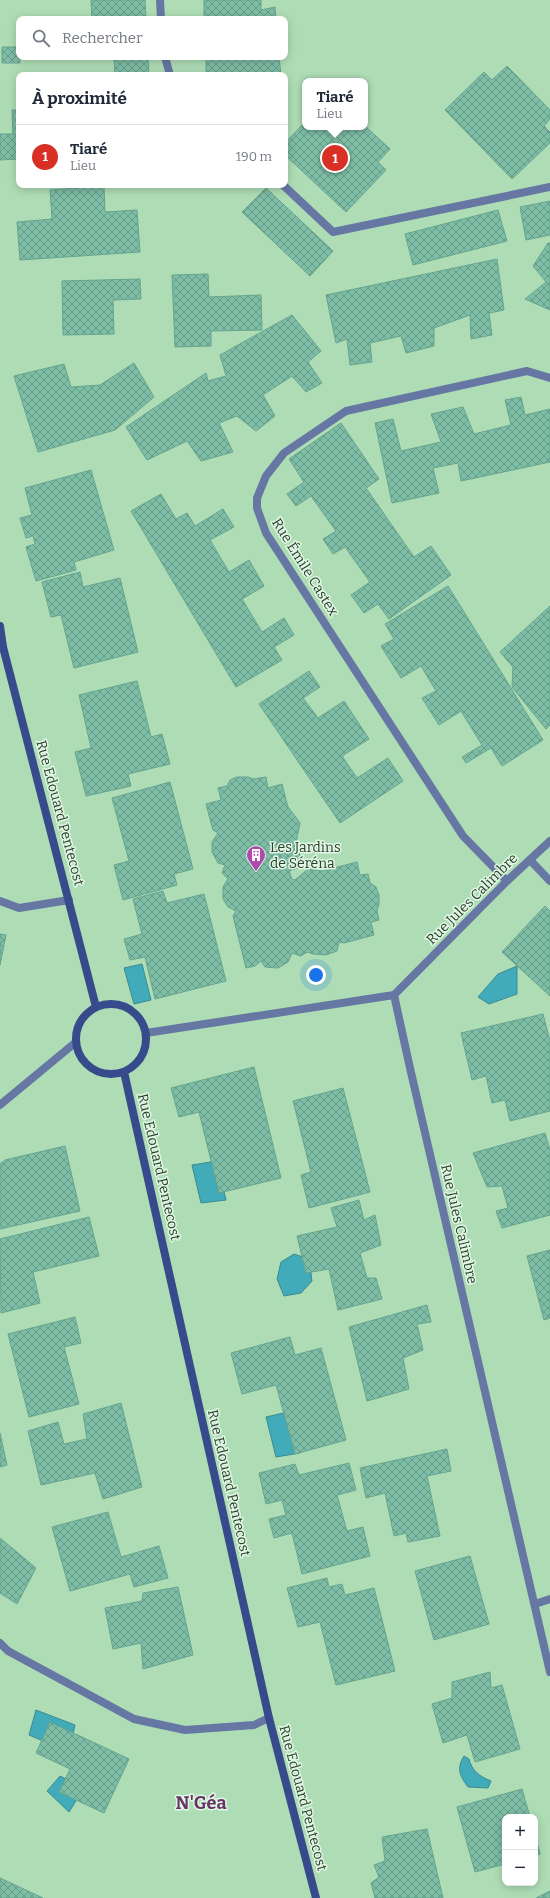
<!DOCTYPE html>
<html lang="fr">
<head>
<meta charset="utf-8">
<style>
  body { margin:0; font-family:Bitter,serif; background:#f6f6f7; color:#1f2937 }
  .controls { position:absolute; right:12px; bottom:12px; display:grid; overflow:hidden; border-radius:8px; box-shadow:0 2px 10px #0003 }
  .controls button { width:36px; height:36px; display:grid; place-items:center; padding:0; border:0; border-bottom:1px solid #e0e1e3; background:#fff; color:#1f2937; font:20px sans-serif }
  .you { position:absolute; left:316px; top:975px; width:14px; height:14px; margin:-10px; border:3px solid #fff; border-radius:50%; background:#1a73e8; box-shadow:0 0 0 6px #1a73e833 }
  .badge { display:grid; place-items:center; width:26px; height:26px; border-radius:50%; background:#d93025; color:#fff; font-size:13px; font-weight:700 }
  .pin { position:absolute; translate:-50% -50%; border:2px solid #fff; box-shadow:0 1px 4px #0006 }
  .popup { position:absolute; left:302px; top:78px; width:66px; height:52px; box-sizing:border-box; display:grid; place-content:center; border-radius:8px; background:#fff; filter:drop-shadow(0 1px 3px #0005); font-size:13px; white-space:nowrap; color:#747a83 }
  .popup b { font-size:15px; color:#1f2937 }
  .popup::after { content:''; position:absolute; left:50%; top:100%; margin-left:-8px; border:8px solid transparent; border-top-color:#fff }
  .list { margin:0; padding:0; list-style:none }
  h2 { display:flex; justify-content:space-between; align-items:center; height:52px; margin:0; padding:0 16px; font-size:17px }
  h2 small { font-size:13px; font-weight:400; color:#747a83 }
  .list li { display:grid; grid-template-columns:26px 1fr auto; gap:12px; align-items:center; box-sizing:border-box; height:64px; padding:0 16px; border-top:1px solid #e0e1e3 }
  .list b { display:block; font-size:15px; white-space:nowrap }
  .list p { margin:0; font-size:13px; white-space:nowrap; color:#747a83 }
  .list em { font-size:13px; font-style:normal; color:#747a83 }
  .icon { flex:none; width:22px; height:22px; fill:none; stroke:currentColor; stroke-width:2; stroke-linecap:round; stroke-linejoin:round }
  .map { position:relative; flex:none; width:550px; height:1898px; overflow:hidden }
  .search { position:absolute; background:#fff; box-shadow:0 2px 10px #0003; left:16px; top:16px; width:272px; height:44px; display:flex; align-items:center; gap:10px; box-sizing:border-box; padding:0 14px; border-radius:8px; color:#747a83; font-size:15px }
  .panel { position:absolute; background:#fff; box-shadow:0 2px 10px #0003; left:16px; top:72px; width:272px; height:116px; border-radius:8px }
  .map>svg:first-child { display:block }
</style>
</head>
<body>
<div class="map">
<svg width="550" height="1898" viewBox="0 0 550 1898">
  <defs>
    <pattern id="building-cross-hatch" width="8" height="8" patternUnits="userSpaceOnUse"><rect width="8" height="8" fill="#7ebda6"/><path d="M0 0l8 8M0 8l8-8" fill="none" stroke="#679b88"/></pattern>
  </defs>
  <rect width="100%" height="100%" fill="#aeddb5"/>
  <path fill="#42abba" stroke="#3b8a90" d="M 142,964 L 151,1000 L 134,1004 L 124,968 Z
    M 517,966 L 517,994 L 489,1004 L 478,997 L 498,974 Z
    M 217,1161 L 226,1200 L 201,1203 L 192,1165 Z
    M 294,1254 L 309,1259 L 312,1281 L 301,1293 L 284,1296 L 277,1279 L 281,1262 Z
    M 288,1412 L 300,1453 L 276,1457 L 266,1417 Z
    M 36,1710 L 75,1725 L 69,1752 L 29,1735 Z
    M 464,1756 L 469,1759 C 472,1771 479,1776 491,1781 L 488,1788 L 468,1787 C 460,1776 456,1769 464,1756 Z
    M 60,1776 L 84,1788 L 69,1812 L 47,1791 Z"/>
  <path fill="url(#building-cross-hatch)" stroke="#66a48e" d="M 91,0 L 145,0 L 146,19 L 92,19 Z
    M 204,0 L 261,0 L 261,10 L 275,7 L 276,19 L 204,19 Z
    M 2,47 L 19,47 L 20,63 L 2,63 Z
    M 114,57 L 148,57 L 149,75 L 115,75 Z
    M 206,57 L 279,57 L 281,75 L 206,75 Z
    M 507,66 L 550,110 L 550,119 L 544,126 L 550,132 L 550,143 L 512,179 L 445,110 L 484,72 L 492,80 Z
    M 12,110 L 19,110 L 19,159 L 0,160 L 0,134 L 13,134 Z
    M 305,122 L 305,127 L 365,126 L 390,149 L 378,162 L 386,170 L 346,212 L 285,155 L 285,143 Z
    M 104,186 L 105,212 L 137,210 L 140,252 L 20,260 L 17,222 L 52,219 L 50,190 Z
    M 266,188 L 333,251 L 310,276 L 242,212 Z
    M 550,201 L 550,235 L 526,240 L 520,207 Z
    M 498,210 L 507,241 L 413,265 L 405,234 Z
    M 548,243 L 550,243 L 550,310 L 525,299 L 546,282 L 533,266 Z
    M 497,259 L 504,310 L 489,313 L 492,335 L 471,339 L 470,315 L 434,328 L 434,346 L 406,353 L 401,336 L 370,343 L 372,362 L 350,365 L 347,339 L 336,343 L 326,295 Z
    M 208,274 L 209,297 L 261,295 L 262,330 L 211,331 L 211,346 L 175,347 L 172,275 Z
    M 140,279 L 141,299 L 113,300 L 114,334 L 63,335 L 62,281 Z
    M 292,315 L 321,351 L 308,362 L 322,383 L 306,392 L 292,376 L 263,395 L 275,416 L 256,431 L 237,416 L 219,423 L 233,452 L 201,461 L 187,441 L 147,460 L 126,427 L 206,373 L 208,381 L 226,376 L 220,355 Z
    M 134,363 L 154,397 L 115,430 L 38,452 L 14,376 L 64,364 L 71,387 L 100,385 Z
    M 521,397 L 525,415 L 550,409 L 550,462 L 461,481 L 458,463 L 433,468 L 439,493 L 392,503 L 375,423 L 393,419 L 401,451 L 441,442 L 431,414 L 463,407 L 474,434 L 511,425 L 505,400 Z
    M 341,423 L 379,479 L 366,488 L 414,557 L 431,546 L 451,575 L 389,619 L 378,604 L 364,613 L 351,595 L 370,582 L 345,547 L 333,554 L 323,539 L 336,531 L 311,496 L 296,506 L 287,494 L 304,482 L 289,459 Z
    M 91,470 L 114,550 L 74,562 L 76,570 L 36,581 L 26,547 L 35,544 L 33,536 L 26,538 L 20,518 L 32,515 L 25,488 Z
    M 161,494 L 176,519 L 187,513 L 195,526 L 223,509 L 234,527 L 210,540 L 229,572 L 249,560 L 264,586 L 242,599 L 262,632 L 284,618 L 294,635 L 274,647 L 282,660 L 236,687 L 131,511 Z
    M 80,572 L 83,587 L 120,578 L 138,652 L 74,668 L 61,615 L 51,617 L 42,582 Z
    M 448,586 L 543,740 L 502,766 L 491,748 L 466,763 L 462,757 L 482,745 L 461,711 L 439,725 L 422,698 L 436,691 L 421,666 L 401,678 L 381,646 L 394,639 L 385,624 Z
    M 550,606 L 550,725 L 546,729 L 512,687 L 513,667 L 500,652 Z
    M 309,671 L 320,687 L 303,698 L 318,718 L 344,701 L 369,739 L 342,756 L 357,778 L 388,758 L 403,781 L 340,823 L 259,704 Z
    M 137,681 L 151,737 L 162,734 L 170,764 L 128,774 L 131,786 L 86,796 L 75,752 L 91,748 L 79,695 Z
    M 237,777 L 248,777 L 253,779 L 266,777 L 268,788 L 282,784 L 288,807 L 300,823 L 296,843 L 303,866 L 289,871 L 292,879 L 295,880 L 308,869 L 322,871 L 357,862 L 360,875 L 368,874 L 370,883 L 376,887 L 379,895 L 379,904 L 377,911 L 379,920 L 371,922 L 374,935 L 344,943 L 339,942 L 337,951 L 326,955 L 313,954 L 307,952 L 301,956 L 292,953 L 288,962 L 278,968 L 265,967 L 261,961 L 255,966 L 246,968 L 233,916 L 236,911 L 228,907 L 223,899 L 223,887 L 228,879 L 222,873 L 225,865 L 218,863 L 212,852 L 212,842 L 218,833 L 213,830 L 206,804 L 221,800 L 218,788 L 227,786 L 230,780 Z
    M 170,782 L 193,869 L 174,874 L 177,885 L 123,900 L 114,865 L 129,861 L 112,798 Z
    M 163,891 L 167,903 L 204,894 L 226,981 L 155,999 L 145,957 L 130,960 L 124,939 L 142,934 L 133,899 Z
    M 545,906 L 550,911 L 550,996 L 502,952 Z
    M 0,934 L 6,935 L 0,965 Z
    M 543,1014 L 550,1041 L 550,1111 L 510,1121 L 505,1100 L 492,1103 L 486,1076 L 472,1080 L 461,1033 Z
    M 254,1067 L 281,1178 L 219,1193 L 199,1112 L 179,1117 L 171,1088 Z
    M 343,1088 L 370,1192 L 309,1208 L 301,1175 L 311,1172 L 293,1101 Z
    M 545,1133 L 550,1150 L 550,1215 L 502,1228 L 496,1211 L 508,1208 L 502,1186 L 487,1187 L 473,1153 Z
    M 65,1146 L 80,1211 L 0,1229 L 0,1164 L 5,1160 Z
    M 359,1200 L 364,1220 L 375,1215 L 381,1245 L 360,1253 L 367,1278 L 376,1278 L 382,1299 L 338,1310 L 329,1269 L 306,1273 L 297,1236 L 337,1227 L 331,1208 Z
    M 89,1217 L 99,1256 L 33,1272 L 40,1303 L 1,1313 L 0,1239 Z
    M 550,1250 L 550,1318 L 544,1320 L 527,1256 Z
    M 427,1305 L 431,1322 L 417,1324 L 423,1350 L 403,1358 L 409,1389 L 367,1401 L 349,1327 Z
    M 75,1317 L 81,1343 L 64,1347 L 79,1404 L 29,1417 L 8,1334 Z
    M 290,1337 L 295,1355 L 321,1348 L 346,1440 L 295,1454 L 276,1385 L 242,1394 L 231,1353 Z
    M 121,1403 L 142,1487 L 103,1499 L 95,1473 L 41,1485 L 28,1431 L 58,1422 L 64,1444 L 87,1439 L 83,1414 Z
    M 0,1433 L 7,1465 L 0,1467 Z
    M 447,1449 L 451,1471 L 427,1476 L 440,1536 L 408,1542 L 406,1533 L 394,1536 L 385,1493 L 366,1498 L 360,1468 Z
    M 349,1463 L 356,1490 L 337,1495 L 347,1531 L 363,1527 L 370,1556 L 302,1574 L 292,1533 L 274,1538 L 269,1519 L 286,1515 L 282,1500 L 266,1504 L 259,1473 L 295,1464 L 299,1475 Z
    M 108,1512 L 121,1557 L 159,1546 L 168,1578 L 134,1587 L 130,1574 L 70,1591 L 52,1527 Z
    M 0,1538 L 36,1568 L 17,1604 L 0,1593 Z
    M 470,1556 L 489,1624 L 434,1640 L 415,1571 Z
    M 327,1578 L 329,1587 L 342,1584 L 345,1595 L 374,1588 L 395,1671 L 336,1685 L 320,1622 L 298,1627 L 287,1588 Z
    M 178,1587 L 193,1655 L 143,1669 L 141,1643 L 113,1649 L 105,1608 L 142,1601 L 143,1593 Z
    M 490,1672 L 491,1688 L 502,1685 L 520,1749 L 475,1762 L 467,1735 L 443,1743 L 432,1704 L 452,1698 L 452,1682 Z
    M 50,1722 L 129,1759 L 104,1813 L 59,1792 L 70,1769 L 36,1753 Z
    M 522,1789 L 530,1817 L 505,1817 L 505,1864 L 475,1872 L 457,1807 Z
    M 427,1829 L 443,1898 L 375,1898 L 371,1883 L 379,1877 L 374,1865 L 385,1861 L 382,1837 Z
    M 535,1834 L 540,1854 L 535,1855 Z
    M 0,1878 L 43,1898 L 0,1898 Z
    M 550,1891 L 550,1898 L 536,1898 Z"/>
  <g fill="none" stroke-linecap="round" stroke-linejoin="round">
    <path stroke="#6677a4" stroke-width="8" d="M 0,901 L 19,908 L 69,900"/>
    <path stroke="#6677a4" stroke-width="8" d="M 160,0 L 161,19
      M 165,57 L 170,75
      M 283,185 L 333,232 L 550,187
      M 550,841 L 507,881 L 394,995 L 410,1068 L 550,1672
      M 530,860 L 550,881
      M 507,881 L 463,836 L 266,533 L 257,508 L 257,498 L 266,476 L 284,453 L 346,411 L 527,371 L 550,378
      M 146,1033 L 394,995
      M 0,1105 L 76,1042
      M 535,1604 L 550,1599
      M 0,1643 L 8,1651 L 134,1719 L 185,1730 L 254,1725 L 269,1718"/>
    <path stroke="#374a8b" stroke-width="8" d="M 0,626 L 3,647 L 96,1007
      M76 1039a35 35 0 1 1 70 0a35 35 0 1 1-70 0Z
      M 124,1072 L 269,1718 L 316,1898"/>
  </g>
  <defs>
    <symbol id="building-pin" viewBox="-11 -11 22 30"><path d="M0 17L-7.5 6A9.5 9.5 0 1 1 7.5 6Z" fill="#b049ad" stroke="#e0f7e3"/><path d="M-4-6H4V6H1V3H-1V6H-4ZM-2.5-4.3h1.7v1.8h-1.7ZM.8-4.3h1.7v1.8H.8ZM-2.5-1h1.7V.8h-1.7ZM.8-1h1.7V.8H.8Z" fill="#fff"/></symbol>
  </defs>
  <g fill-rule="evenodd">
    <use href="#building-pin" x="245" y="844" width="22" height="30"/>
  </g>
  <g text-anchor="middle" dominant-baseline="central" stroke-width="3" stroke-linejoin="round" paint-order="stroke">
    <g font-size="14" fill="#2b3e2e" stroke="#e0f7e3">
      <text transform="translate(305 567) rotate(58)">Rue Émile Castex</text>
      <text transform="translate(60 813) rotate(75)">Rue Edouard Pentecost</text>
      <text transform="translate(472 899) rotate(-45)">Rue Jules Calimbre</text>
      <text transform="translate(159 1167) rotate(77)">Rue Edouard Pentecost</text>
      <text transform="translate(459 1224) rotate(77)">Rue Jules Calimbre</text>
      <text transform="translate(229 1483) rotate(77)">Rue Edouard Pentecost</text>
      <text transform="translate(303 1798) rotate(75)">Rue Edouard Pentecost</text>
    </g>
    <g font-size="14" fill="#2b3e2e" stroke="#e0f7e3" text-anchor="start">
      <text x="270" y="847">Les Jardins<tspan x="270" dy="16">de Séréna</tspan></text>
    </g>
    <g font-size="18" font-weight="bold" fill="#683566" stroke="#e0f7e3">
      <text x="201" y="1803">N'Géa</text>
    </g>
  </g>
</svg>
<div class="controls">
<button>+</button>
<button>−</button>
</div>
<div class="you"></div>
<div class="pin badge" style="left:335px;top:158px">1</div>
<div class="popup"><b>Tiaré</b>Lieu</div>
<div class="search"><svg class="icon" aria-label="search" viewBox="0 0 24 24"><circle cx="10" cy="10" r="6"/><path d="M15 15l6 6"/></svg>Rechercher</div>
<section class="panel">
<h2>À proximité<small></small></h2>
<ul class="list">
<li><span class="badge">1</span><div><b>Tiaré</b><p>Lieu</p></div><em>190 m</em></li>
</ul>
</section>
</div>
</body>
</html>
